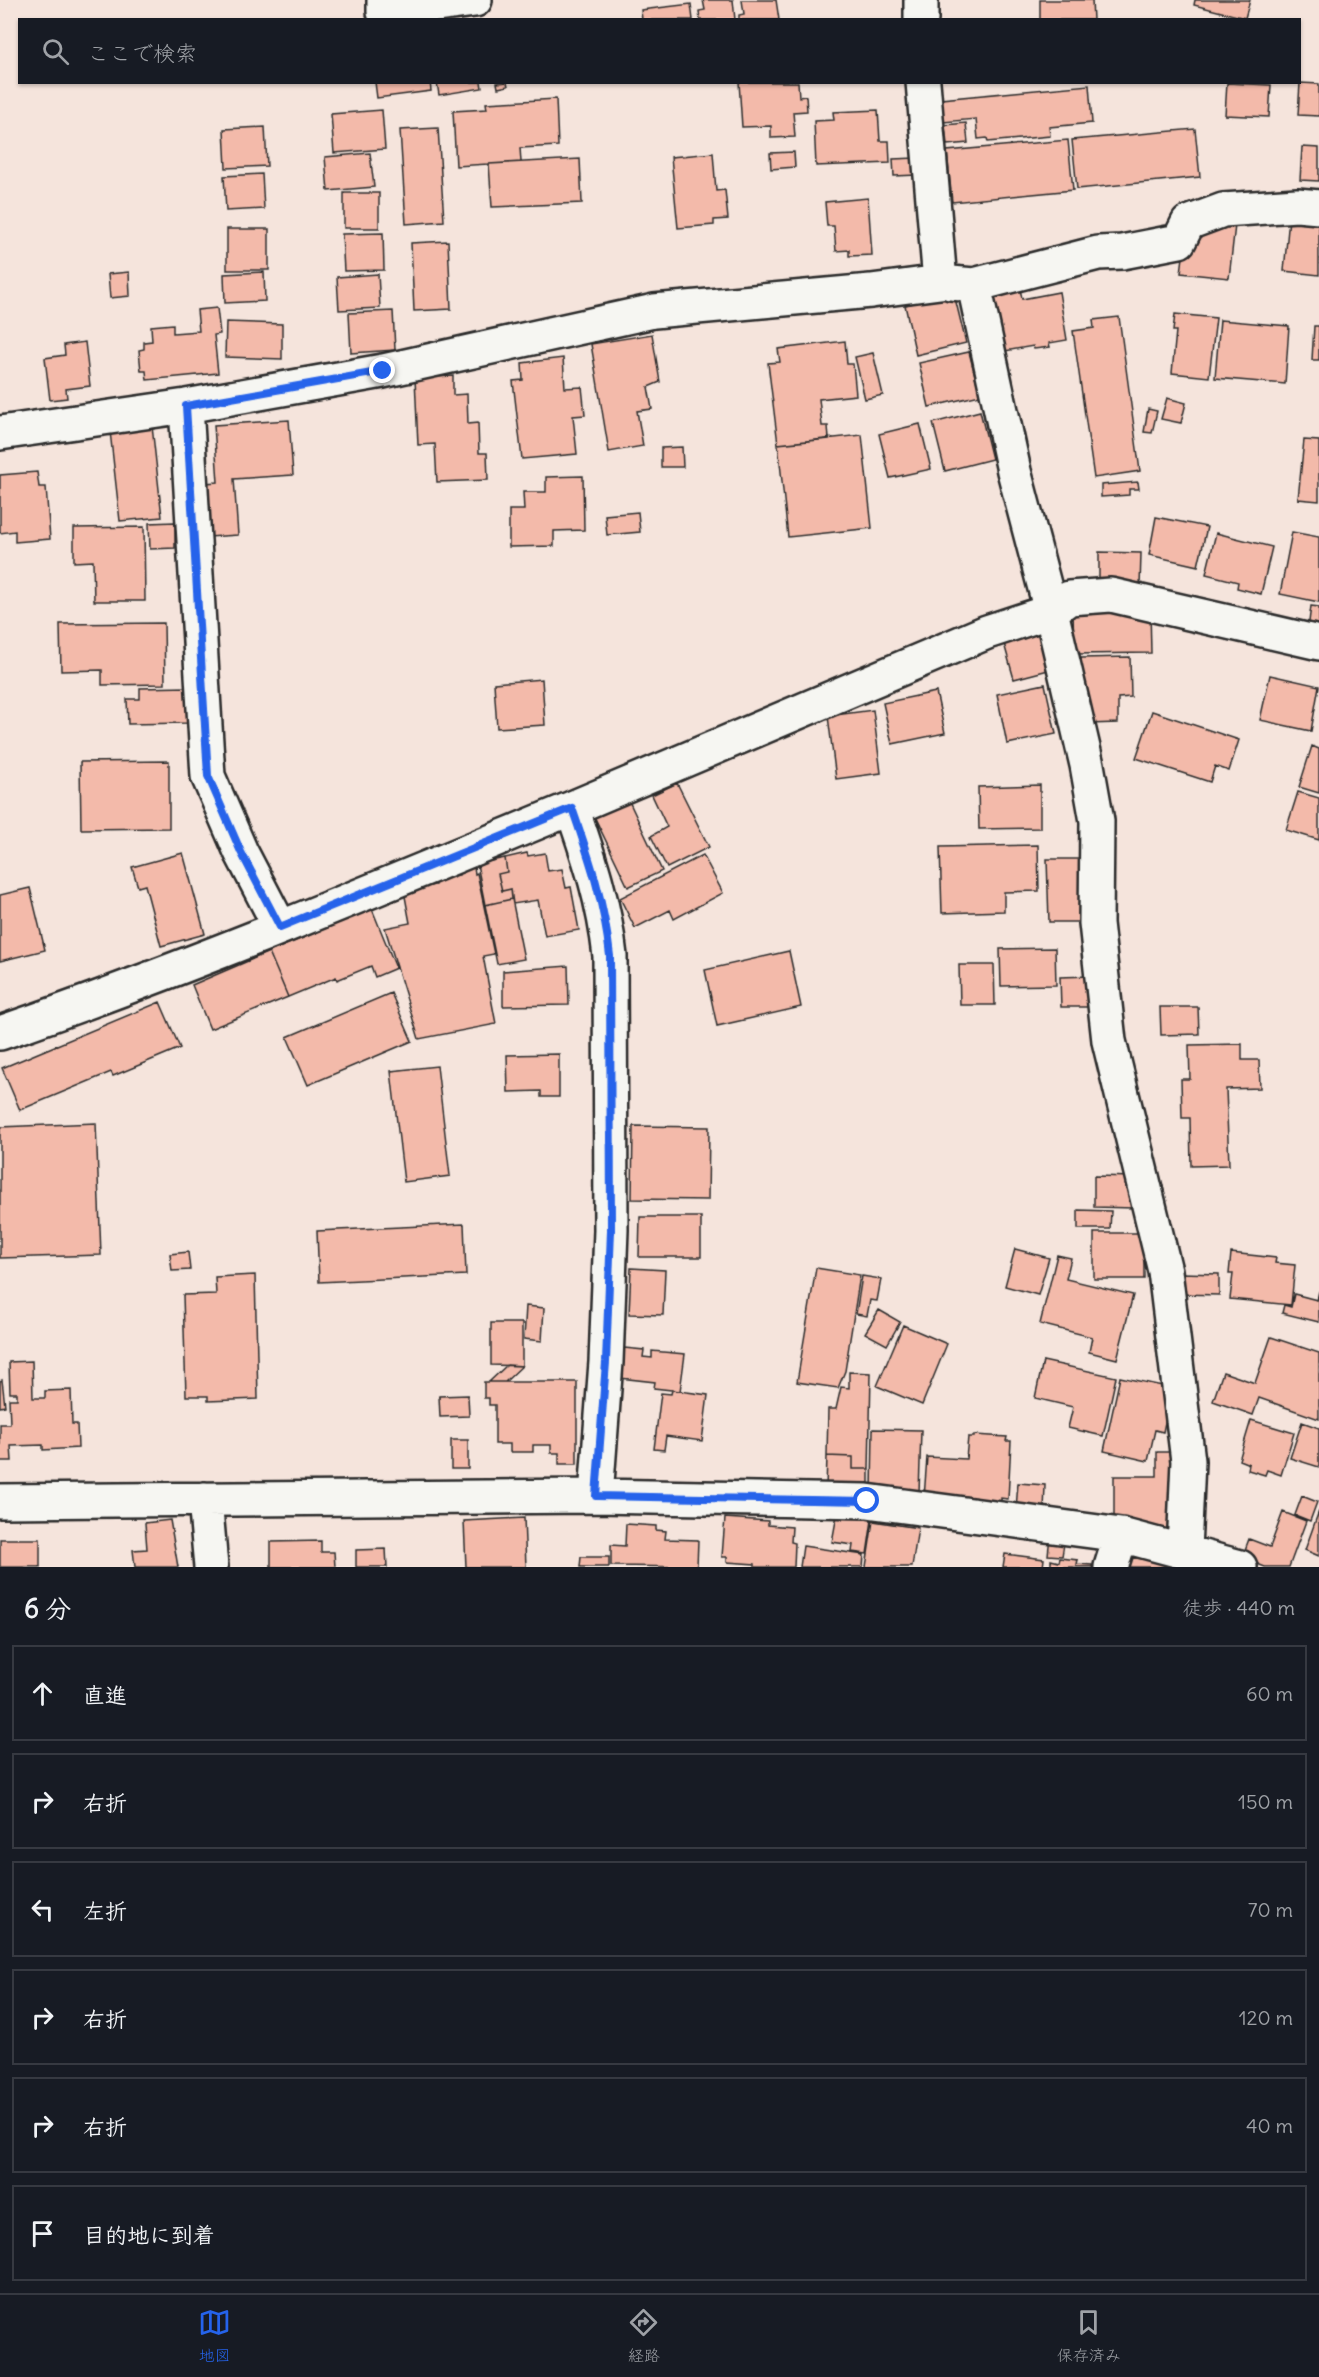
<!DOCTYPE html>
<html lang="ja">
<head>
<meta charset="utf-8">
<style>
  body { margin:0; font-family:Delius,"Klee One",sans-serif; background:#20242c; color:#f1f3f6 }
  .stop { position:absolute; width:18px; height:18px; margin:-14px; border:4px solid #2563eb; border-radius:50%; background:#fff }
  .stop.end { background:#2563eb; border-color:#fff; box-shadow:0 2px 6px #0008 }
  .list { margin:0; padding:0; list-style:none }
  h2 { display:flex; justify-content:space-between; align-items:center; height:78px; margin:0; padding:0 24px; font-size:26px }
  h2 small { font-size:20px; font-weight:400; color:#9ea1a6 }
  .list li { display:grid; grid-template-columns:39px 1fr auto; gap:18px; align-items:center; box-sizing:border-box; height:96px; margin:0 12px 12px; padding:0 12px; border:2px solid #363941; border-radius:0px }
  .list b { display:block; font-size:22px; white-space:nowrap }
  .list em { font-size:20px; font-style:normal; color:#9ea1a6 }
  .icon { flex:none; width:33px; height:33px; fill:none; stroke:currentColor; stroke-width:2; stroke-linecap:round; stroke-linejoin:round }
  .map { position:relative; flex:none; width:1319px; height:1567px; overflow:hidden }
  .search { position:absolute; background:#171b24; box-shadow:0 2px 4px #0004; left:18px; right:18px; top:18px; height:66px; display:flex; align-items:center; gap:15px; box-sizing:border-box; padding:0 21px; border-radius:0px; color:#9ea1a6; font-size:22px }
  .sheet { height:726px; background:#171b24 }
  nav { display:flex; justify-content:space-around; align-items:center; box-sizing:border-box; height:84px; border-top:2px solid #363941; background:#171b24; font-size:16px; color:#9ea1a6 }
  nav a { display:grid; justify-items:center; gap:3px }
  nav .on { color:#2563eb }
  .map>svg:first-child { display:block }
</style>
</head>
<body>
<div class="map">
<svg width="1319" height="1567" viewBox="0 0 1319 1567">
  <rect width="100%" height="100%" fill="#f5e4dc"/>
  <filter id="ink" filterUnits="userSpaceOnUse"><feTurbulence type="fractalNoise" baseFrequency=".0167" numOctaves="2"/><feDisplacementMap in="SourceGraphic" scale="12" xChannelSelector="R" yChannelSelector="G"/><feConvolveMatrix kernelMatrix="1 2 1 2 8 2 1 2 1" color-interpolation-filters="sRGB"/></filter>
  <g filter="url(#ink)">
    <path fill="#f3baaa" stroke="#2b2b2b" stroke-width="1.5" d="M 703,0 L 733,0 L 735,20 L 700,20 L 699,11 L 705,10 Z
      M 742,0 L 776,0 L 779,20 L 739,20 L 739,15 L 744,14 Z
      M 1040,0 L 1092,0 L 1093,20 L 1040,20 Z
      M 1195,0 L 1250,0 L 1245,18 L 1194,5 Z
      M 691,4 L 693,20 L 642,20 L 641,10 Z
      M 375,82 L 430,82 L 431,91 L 377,98 Z
      M 437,82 L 481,82 L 482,88 L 439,95 Z
      M 507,82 L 508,86 L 498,88 L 497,83 Z
      M 739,82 L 798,82 L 799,97 L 806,96 L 807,111 L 793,112 L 795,137 L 771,138 L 771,126 L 742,127 Z
      M 1227,83 L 1271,85 L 1269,117 L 1225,115 Z
      M 1300,83 L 1319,84 L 1319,116 L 1298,115 Z
      M 1089,85 L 1092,123 L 1049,127 L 1050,136 L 988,142 L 987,138 L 978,139 L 976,119 L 943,122 L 941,99 Z
      M 556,99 L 558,146 L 520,148 L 521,162 L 456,166 L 453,111 L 487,109 L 486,103 Z
      M 382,110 L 385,149 L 334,153 L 331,114 Z
      M 878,110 L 880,141 L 889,141 L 890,163 L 816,166 L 814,121 L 834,120 L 833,112 Z
      M 966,123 L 968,143 L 947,145 L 945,125 Z
      M 265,127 L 267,166 L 226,168 L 224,129 Z
      M 438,128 L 444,221 L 406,224 L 400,130 Z
      M 1195,129 L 1200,177 L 1077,189 L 1072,140 Z
      M 1068,140 L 1073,190 L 952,202 L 947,151 Z
      M 1302,147 L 1319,148 L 1319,181 L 1300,180 Z
      M 794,152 L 795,167 L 771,169 L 770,153 Z
      M 370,153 L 374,187 L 328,191 L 325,157 Z
      M 713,153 L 716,191 L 725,190 L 728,219 L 714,220 L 714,225 L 678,228 L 671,157 Z
      M 916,158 L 917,175 L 894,176 L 893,159 Z
      M 580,159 L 582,203 L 492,207 L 489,164 Z
      M 262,174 L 264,209 L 226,211 L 224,176 Z
      M 344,193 L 379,193 L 379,228 L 344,228 Z
      M 868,198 L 872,255 L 849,256 L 849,250 L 836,251 L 834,226 L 827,226 L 825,202 Z
      M 1289,218 L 1319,221 L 1319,275 L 1284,271 Z
      M 1235,225 L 1229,278 L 1181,273 L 1186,233 Z
      M 227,229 L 269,229 L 269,270 L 227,270 Z
      M 383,233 L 384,270 L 344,271 L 342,234 Z
      M 448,241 L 451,309 L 414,311 L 411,243 Z
      M 129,272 L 130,296 L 110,298 L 108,274 Z
      M 264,272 L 265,301 L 225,303 L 224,274 Z
      M 378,274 L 380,308 L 339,310 L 337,277 Z
      M 1019,283 L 1022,299 L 1059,292 L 1067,340 L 1049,343 L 1050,347 L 1034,349 L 1033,346 L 1005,351 L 997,309 L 989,310 L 985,289 Z
      M 954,294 L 966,343 L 916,355 L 905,305 Z
      M 217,308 L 220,334 L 214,335 L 218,373 L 147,380 L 146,371 L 141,371 L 139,350 L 144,349 L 144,342 L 152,341 L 151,326 L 173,324 L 173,333 L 199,331 L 197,310 Z
      M 393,311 L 395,350 L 351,353 L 349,313 Z
      M 1175,314 L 1216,318 L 1209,377 L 1172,373 L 1176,331 L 1173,331 Z
      M 1119,317 L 1140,471 L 1094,478 L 1073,331 L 1094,328 L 1093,320 Z
      M 1220,320 L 1289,326 L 1285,384 L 1215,378 Z
      M 226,322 L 282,324 L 282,359 L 225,357 Z
      M 1314,326 L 1319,326 L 1319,360 L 1312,360 Z
      M 652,334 L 660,382 L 648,387 L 652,409 L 637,411 L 643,446 L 609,452 L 591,344 Z
      M 845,341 L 847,364 L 853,364 L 856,395 L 819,399 L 822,426 L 828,426 L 829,439 L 778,444 L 768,363 L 780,362 L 778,349 Z
      M 85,342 L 90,386 L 66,389 L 67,398 L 50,400 L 45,358 L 65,355 L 64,345 Z
      M 969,352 L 980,395 L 929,407 L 919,363 Z
      M 873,353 L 883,395 L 865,399 L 855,357 Z
      M 563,358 L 565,388 L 582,387 L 585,415 L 573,416 L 577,454 L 522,459 L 513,381 L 523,380 L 522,363 Z
      M 453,376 L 453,395 L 467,394 L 468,424 L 478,423 L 479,453 L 487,453 L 488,480 L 437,482 L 435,444 L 418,445 L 415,378 Z
      M 1167,398 L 1186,403 L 1181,423 L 1161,419 Z
      M 1148,409 L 1157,411 L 1152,433 L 1144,432 Z
      M 980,411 L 992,459 L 945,471 L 933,423 Z
      M 289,420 L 293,475 L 234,479 L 238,535 L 208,537 L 205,483 L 218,482 L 214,425 Z
      M 920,424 L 931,469 L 890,478 L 879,434 Z
      M 152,426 L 162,517 L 120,521 L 110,431 Z
      M 862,435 L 872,528 L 788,537 L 778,444 Z
      M 1304,440 L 1319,441 L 1319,501 L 1298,499 Z
      M 682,447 L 683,467 L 661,467 L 661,448 Z
      M 37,472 L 39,487 L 46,487 L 50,539 L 15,542 L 15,531 L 0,533 L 0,475 Z
      M 583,476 L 584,530 L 554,531 L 554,546 L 509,547 L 509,510 L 524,510 L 523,492 L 546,492 L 546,477 Z
      M 1138,482 L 1139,489 L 1129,489 L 1129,495 L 1101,497 L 1101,485 Z
      M 638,512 L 640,532 L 607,535 L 605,515 Z
      M 1156,517 L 1207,527 L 1198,566 L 1149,555 Z
      M 175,522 L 175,548 L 150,549 L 149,523 Z
      M 144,527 L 145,601 L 94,601 L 93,561 L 74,562 L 74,528 Z
      M 1292,532 L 1319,537 L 1319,602 L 1280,594 Z
      M 1216,533 L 1272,547 L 1261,594 L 1237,588 L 1238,582 L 1206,574 Z
      M 1099,552 L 1141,553 L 1140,587 L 1099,587 Z
      M 1311,606 L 1319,607 L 1319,632 L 1308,630 Z
      M 1150,609 L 1151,653 L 1074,654 L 1073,610 Z
      M 164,623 L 165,684 L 102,685 L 102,670 L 61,671 L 60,624 Z
      M 1045,628 L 1056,668 L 1014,679 L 1003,640 Z
      M 1130,657 L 1131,697 L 1118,698 L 1118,723 L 1087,724 L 1082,701 L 1081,658 Z
      M 1270,675 L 1319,686 L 1311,731 L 1260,720 Z
      M 542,679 L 545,725 L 497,728 L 494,683 Z
      M 1045,684 L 1056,734 L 1007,744 L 997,694 Z
      M 188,687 L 189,723 L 128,724 L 127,699 L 140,699 L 140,688 Z
      M 936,692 L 945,733 L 892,744 L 883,703 Z
      M 873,710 L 881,773 L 836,779 L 828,716 Z
      M 1152,711 L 1239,740 L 1229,771 L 1215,766 L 1210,782 L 1136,758 Z
      M 1312,746 L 1319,749 L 1319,793 L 1299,787 Z
      M 169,761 L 169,828 L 81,829 L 80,762 Z
      M 677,783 L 709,847 L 667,868 L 651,836 L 667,827 L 652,795 Z
      M 1040,785 L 1040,828 L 979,829 L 978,787 Z
      M 1298,792 L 1319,798 L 1319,840 L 1286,830 Z
      M 628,799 L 662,871 L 628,887 L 594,816 Z
      M 1038,845 L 1039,891 L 1004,892 L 1004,911 L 942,913 L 940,847 Z
      M 183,853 L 205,934 L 161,946 L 145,885 L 138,887 L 132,867 Z
      M 527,853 L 528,856 L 545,853 L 548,871 L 562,869 L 566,888 L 571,887 L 579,930 L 545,936 L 538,900 L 513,904 L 511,889 L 502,891 L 498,874 L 507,872 L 505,858 Z
      M 703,855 L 723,893 L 674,919 L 670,910 L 635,928 L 620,898 Z
      M 505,858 L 507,872 L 498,874 L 502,891 L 511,889 L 512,899 L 485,905 L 477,864 Z
      M 1047,859 L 1080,859 L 1082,922 L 1049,922 Z
      M 474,867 L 475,874 L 477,873 L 494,954 L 483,956 L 496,1024 L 419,1039 L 385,928 L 410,923 L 404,891 L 435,885 L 434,880 L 459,875 L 458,870 Z
      M 30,888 L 45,950 L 0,961 L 0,895 Z
      M 512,899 L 524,959 L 497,964 L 485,905 Z
      M 372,909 L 396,968 L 375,977 L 371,966 L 337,980 L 336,977 L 288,997 L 269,952 Z
      M 1055,948 L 1056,985 L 1001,986 L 1000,949 Z
      M 789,951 L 801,1007 L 717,1026 L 705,970 Z
      M 269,952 L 288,997 L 210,1029 L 192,985 Z
      M 959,965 L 994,965 L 995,1005 L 960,1005 Z
      M 568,966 L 569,1005 L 503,1006 L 503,971 Z
      M 1091,976 L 1092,1007 L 1061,1007 L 1060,977 Z
      M 391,993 L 412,1041 L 308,1085 L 287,1037 Z
      M 160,1002 L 180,1048 L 113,1076 L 111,1072 L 20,1110 L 2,1068 Z
      M 1160,1007 L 1198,1007 L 1199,1034 L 1161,1035 Z
      M 1242,1044 L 1242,1060 L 1259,1060 L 1260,1088 L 1226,1089 L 1229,1165 L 1191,1166 L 1190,1118 L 1182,1118 L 1181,1079 L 1190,1079 L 1189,1045 Z
      M 559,1054 L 559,1097 L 541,1097 L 541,1091 L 508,1092 L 507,1055 Z
      M 437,1066 L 450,1176 L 404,1182 L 391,1071 Z
      M 96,1123 L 101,1255 L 0,1258 L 0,1127 Z
      M 633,1126 L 709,1127 L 708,1200 L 632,1199 Z
      M 1094,1176 L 1135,1177 L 1134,1208 L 1094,1207 Z
      M 1078,1210 L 1111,1211 L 1110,1229 L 1078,1229 Z
      M 640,1217 L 701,1217 L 701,1257 L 639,1257 Z
      M 464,1224 L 466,1275 L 319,1282 L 317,1231 Z
      M 1094,1233 L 1144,1233 L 1144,1279 L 1094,1279 Z
      M 1015,1249 L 1049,1258 L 1038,1295 L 1005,1286 Z
      M 188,1252 L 190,1270 L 172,1271 L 170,1254 Z
      M 1231,1253 L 1276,1258 L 1275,1263 L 1295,1265 L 1291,1305 L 1230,1299 L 1233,1274 L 1229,1274 Z
      M 1057,1255 L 1071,1258 L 1066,1279 L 1133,1295 L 1117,1359 L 1089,1352 L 1092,1337 L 1040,1324 Z
      M 631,1268 L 665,1270 L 663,1315 L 629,1314 Z
      M 816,1268 L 860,1275 L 845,1371 L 838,1388 L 797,1382 Z
      M 1181,1273 L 1219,1274 L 1219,1295 L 1180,1294 Z
      M 255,1275 L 258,1399 L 208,1401 L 208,1396 L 186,1396 L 183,1295 L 216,1294 L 215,1277 Z
      M 862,1276 L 881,1279 L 877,1301 L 870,1300 L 867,1316 L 856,1314 Z
      M 1319,1291 L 1319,1322 L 1282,1313 L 1284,1305 L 1291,1307 L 1294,1294 L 1317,1300 Z
      M 526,1306 L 544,1308 L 542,1341 L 524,1339 Z
      M 879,1310 L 900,1322 L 887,1345 L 865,1333 Z
      M 491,1323 L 522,1323 L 522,1366 L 491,1365 Z
      M 903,1325 L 947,1344 L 922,1405 L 877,1386 Z
      M 1271,1337 L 1319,1353 L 1319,1419 L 1259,1398 L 1253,1415 L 1213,1401 L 1223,1372 L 1255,1383 Z
      M 624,1348 L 644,1350 L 643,1357 L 652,1358 L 652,1351 L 685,1354 L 680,1391 L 654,1388 L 655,1382 L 620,1378 Z
      M 32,1361 L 33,1398 L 45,1398 L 45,1391 L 71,1390 L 72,1424 L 77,1424 L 78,1448 L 43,1450 L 43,1445 L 11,1446 L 12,1461 L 0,1461 L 0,1424 L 10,1424 L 9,1399 L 17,1399 L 17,1393 L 10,1393 L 9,1362 Z
      M 1043,1361 L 1116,1377 L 1103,1436 L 1068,1428 L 1073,1407 L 1035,1398 Z
      M 507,1365 L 522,1366 L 505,1382 L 489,1382 Z
      M 849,1372 L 871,1373 L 869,1469 L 853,1469 L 853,1457 L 827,1456 L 828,1409 L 836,1409 L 841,1387 L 849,1388 Z
      M 1120,1377 L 1172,1388 L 1163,1432 L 1155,1430 L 1148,1461 L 1104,1451 Z
      M 2,1380 L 5,1406 L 0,1407 L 0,1381 Z
      M 484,1382 L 577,1382 L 577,1464 L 559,1464 L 559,1453 L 551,1453 L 551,1445 L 533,1445 L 533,1452 L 510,1452 L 510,1444 L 495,1444 L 495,1405 L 489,1405 L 489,1398 L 484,1398 Z
      M 672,1390 L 708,1395 L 702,1441 L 666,1436 L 664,1450 L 654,1449 L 661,1393 L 671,1394 Z
      M 468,1395 L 469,1416 L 440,1417 L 439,1396 Z
      M 1251,1420 L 1294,1433 L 1281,1475 L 1267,1470 L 1265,1475 L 1248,1470 L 1249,1464 L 1239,1460 Z
      M 1302,1422 L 1319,1428 L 1319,1467 L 1290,1458 Z
      M 873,1429 L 921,1430 L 919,1493 L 872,1492 Z
      M 974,1435 L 1007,1437 L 1006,1441 L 1011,1441 L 1008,1499 L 1001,1498 L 1001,1503 L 924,1498 L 927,1457 L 966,1459 L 968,1437 L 974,1437 Z
      M 451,1440 L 468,1440 L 468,1469 L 451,1469 Z
      M 1157,1452 L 1177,1452 L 1171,1532 L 1114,1521 L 1114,1476 L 1157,1476 Z
      M 827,1456 L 853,1457 L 853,1469 L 869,1469 L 869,1490 L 826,1489 Z
      M 1018,1483 L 1045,1485 L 1044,1511 L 1016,1509 Z
      M 1302,1496 L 1317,1502 L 1310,1521 L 1295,1515 Z
      M 1319,1511 L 1319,1556 L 1305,1550 Z
      M 1283,1512 L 1306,1521 L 1289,1567 L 1265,1567 L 1242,1558 L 1249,1539 L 1270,1547 Z
      M 837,1515 L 872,1520 L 867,1554 L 852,1552 L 853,1545 L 832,1542 Z
      M 524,1518 L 526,1567 L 466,1567 L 464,1521 Z
      M 725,1518 L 768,1521 L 768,1525 L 792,1527 L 791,1542 L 795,1543 L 794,1567 L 755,1567 L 755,1564 L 727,1562 L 727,1557 L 722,1557 Z
      M 170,1520 L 178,1567 L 135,1567 L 133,1550 L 147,1549 L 145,1523 Z
      M 873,1521 L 918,1528 L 912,1567 L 866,1567 Z
      M 626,1524 L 656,1526 L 656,1530 L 666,1531 L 665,1539 L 698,1540 L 697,1567 L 611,1566 L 611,1545 L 625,1546 Z
      M 1050,1536 L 1065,1537 L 1062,1556 L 1048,1555 Z
      M 0,1539 L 40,1539 L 40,1567 L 0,1567 Z
      M 321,1541 L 321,1552 L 334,1552 L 335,1567 L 271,1567 L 271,1542 Z
      M 803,1546 L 864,1555 L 863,1567 L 800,1567 Z
      M 1128,1546 L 1176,1563 L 1175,1567 L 1121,1567 Z
      M 386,1549 L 387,1567 L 356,1567 L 356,1550 Z
      M 1005,1554 L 1044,1559 L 1043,1567 L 1003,1567 Z
      M 581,1557 L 609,1557 L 609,1567 L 580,1567 Z
      M 1060,1558 L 1078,1560 L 1077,1564 L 1092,1565 L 1092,1567 L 1051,1567 L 1051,1560 L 1059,1562 Z"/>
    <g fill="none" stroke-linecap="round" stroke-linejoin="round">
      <defs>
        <path id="minor" d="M 384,0 L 384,12 L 475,0
          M 921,0 L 921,20
          M 951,283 L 974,285 L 1098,253 L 1122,252 L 1179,241 L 1188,223 L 1223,210 L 1297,205 L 1319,207
          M 974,285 L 1014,471 L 1051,611 L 1087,765 L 1097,821 L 1096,923 L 1109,1041 L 1165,1271 L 1188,1461 L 1184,1550
          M 186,406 L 208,776 L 241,852 L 280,927
          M 0,433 L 186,406 L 383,371 L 654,311 L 871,291 L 940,282 L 923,82
          M 572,808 L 987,632 L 1051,611 L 1069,598 L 1111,595 L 1319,643
          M 0,1033 C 194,966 383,886 572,808 C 590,860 604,901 610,956 L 611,1230 L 606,1362 L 596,1496
          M 205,1499 L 211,1567
          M 0,1501 L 596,1496 L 867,1501 L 1121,1535 L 1240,1567
          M 1111,1567 L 1121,1535"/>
      </defs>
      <use href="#minor" stroke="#2b2b2b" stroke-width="38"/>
      <use href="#minor" stroke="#f6f6f2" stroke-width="33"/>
    </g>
  </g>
  <g fill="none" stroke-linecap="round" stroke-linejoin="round" filter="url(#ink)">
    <path stroke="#2563eb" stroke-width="8" d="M 383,371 L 186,406 L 208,776 L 241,852 L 280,927 L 572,808 C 590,860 604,901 610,956 L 611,1230 L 606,1362 L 596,1496 L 867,1501"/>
  </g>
</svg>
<div class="stop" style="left:867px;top:1501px"></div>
<div class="stop end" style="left:383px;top:371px"></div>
<div class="search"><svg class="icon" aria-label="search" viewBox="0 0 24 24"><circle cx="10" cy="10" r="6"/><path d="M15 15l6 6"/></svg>ここで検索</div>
</div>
<section class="sheet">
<h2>6 分<small>徒歩 · 440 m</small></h2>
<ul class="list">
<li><svg class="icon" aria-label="ahead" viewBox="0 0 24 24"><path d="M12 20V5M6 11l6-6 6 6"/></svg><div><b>直進</b></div><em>60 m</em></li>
<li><svg class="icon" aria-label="right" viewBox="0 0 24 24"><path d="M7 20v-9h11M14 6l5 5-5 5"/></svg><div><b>右折</b></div><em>150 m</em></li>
<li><svg class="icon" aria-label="left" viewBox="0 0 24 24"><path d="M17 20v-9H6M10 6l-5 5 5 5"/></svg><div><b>左折</b></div><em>70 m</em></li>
<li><svg class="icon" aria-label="right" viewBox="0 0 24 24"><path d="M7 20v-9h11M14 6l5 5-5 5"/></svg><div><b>右折</b></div><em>120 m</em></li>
<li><svg class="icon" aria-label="right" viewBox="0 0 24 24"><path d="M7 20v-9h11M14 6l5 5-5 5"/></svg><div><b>右折</b></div><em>40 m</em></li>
<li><svg class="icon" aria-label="arrive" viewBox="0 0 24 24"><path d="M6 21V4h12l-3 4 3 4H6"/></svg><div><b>目的地に到着</b></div></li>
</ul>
</section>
<nav>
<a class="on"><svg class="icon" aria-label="map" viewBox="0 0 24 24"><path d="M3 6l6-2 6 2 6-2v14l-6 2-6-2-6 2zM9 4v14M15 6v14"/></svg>地図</a>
<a><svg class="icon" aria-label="directions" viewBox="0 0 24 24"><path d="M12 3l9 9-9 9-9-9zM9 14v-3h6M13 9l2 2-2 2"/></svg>経路</a>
<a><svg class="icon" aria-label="saved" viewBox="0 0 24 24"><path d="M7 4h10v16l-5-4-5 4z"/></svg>保存済み</a>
</nav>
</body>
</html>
